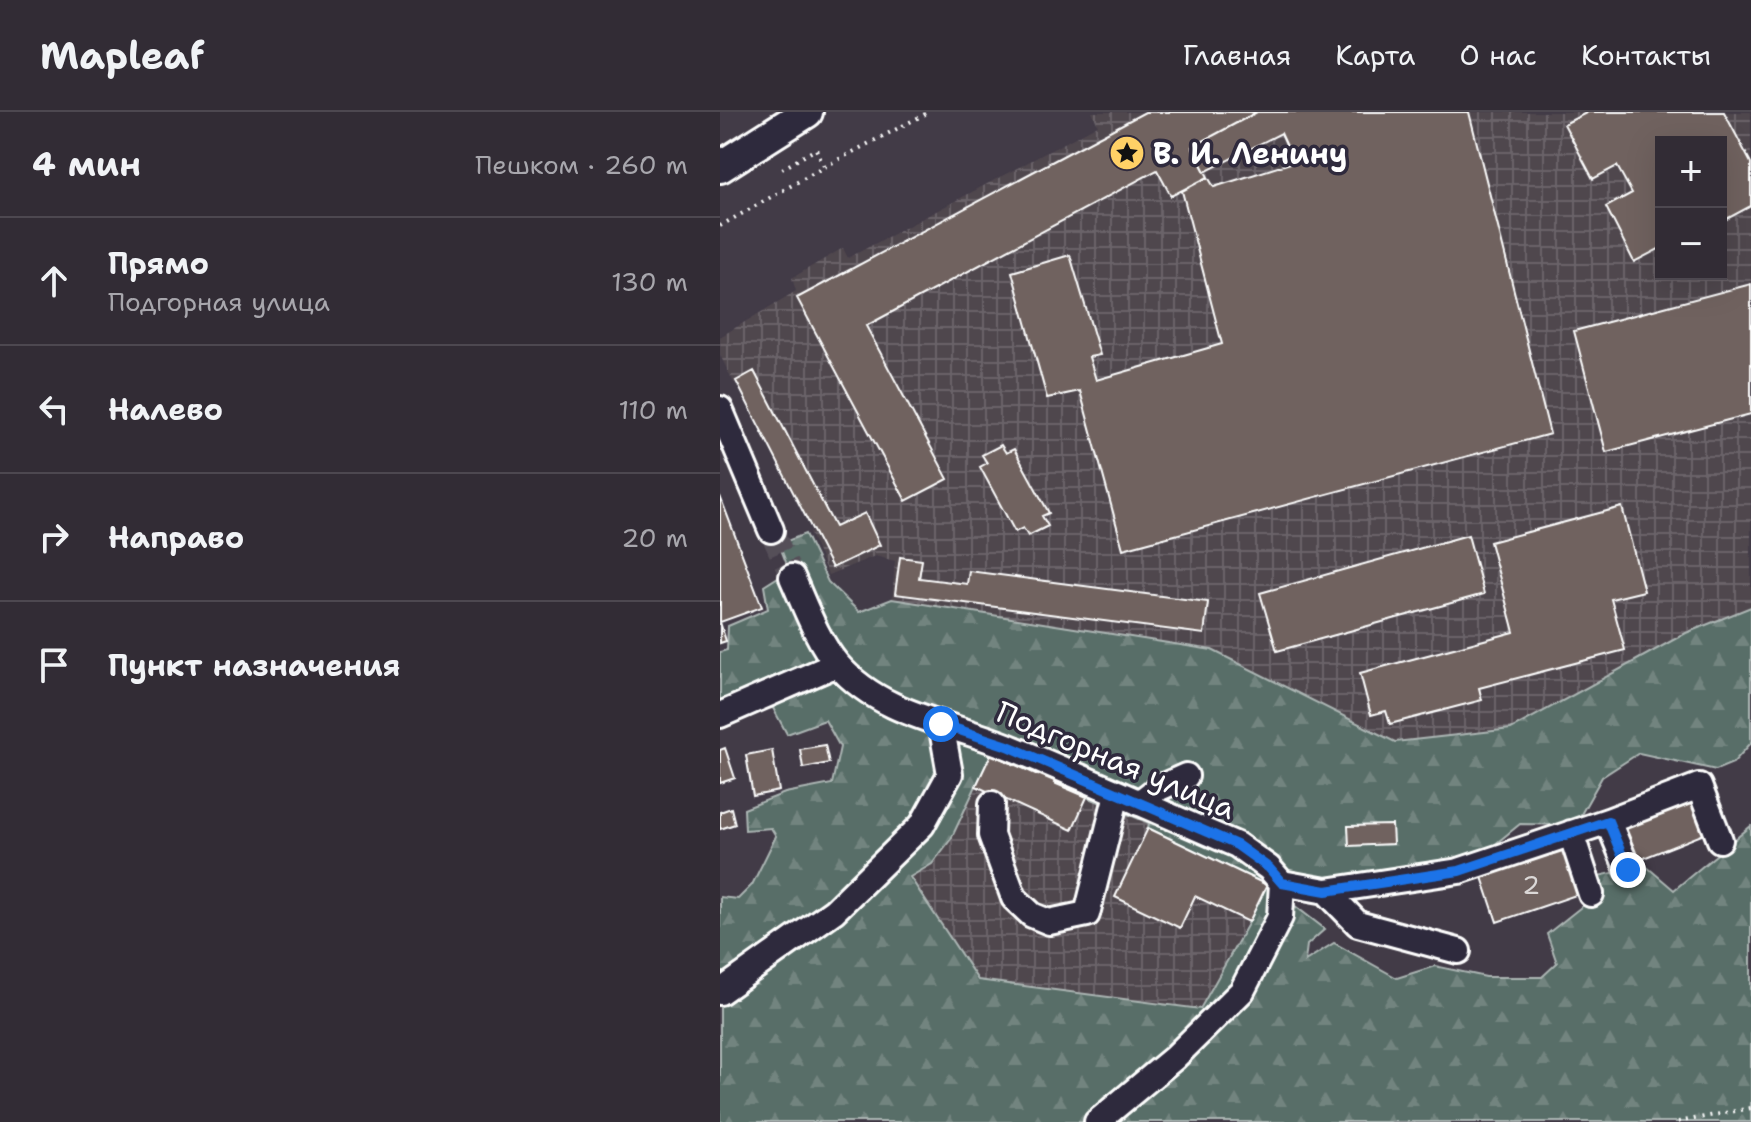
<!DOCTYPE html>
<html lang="ru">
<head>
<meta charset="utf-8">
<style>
  body { margin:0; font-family:"Shantell Sans",sans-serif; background:#3a343d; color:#f1f3f6 }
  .controls { position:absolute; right:24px; top:24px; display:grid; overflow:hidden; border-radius:0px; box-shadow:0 8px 32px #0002 }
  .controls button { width:72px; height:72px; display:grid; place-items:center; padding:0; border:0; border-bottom:2px solid #4d4850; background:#322c35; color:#f1f3f6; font:40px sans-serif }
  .stop { position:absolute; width:24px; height:24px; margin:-18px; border:6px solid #1a73e8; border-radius:50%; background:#fff }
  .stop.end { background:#1a73e8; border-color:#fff; box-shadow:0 2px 8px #0008 }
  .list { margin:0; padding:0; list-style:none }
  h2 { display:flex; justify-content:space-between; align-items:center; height:104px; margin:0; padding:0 32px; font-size:34px }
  h2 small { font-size:26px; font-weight:400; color:#a8a7ad }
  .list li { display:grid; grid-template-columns:52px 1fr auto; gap:24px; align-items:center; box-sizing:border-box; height:128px; padding:0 32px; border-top:2px solid #4d4850 }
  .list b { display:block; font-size:30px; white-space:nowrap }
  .list p { margin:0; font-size:26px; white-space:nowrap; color:#a8a7ad }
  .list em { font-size:26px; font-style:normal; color:#a8a7ad }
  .icon { flex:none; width:44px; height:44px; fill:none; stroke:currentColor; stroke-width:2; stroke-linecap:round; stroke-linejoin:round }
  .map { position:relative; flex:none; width:1031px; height:1010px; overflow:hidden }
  header { display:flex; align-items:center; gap:48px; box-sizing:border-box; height:112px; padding:0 40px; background:#322c35; border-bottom:2px solid #4d4850 }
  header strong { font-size:38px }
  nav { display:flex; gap:44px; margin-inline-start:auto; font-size:28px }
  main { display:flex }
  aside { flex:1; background:#322c35 }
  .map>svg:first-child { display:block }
</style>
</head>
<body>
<header>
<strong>Mapleaf</strong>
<nav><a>Главная</a><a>Карта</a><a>О нас</a><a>Контакты</a></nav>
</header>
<main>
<aside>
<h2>4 мин<small>Пешком · 260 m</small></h2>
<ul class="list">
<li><svg class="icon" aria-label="ahead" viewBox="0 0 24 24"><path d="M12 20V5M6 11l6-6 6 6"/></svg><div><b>Прямо</b><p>Подгорная улица</p></div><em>130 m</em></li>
<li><svg class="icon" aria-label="left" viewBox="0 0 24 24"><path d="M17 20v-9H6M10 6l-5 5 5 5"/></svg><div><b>Налево</b></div><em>110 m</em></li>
<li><svg class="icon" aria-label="right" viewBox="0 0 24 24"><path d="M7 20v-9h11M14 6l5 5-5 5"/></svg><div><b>Направо</b></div><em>20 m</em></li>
<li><svg class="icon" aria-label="arrive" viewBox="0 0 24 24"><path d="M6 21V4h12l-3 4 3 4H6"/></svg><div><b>Пункт назначения</b></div></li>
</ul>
</aside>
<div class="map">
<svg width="1031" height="1010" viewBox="0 0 1031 1010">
  <defs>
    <pattern id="industrial-grid" width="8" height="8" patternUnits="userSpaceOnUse" patternTransform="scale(2)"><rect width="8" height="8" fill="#50474e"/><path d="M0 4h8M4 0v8" fill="none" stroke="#6a6369"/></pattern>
    <pattern id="forest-firs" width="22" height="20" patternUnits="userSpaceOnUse" patternTransform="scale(2)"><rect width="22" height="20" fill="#596e68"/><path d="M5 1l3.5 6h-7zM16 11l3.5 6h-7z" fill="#72847f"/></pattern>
  </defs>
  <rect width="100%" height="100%" fill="#423b47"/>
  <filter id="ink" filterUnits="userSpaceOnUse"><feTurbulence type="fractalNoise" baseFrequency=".0125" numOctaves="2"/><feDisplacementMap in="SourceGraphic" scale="16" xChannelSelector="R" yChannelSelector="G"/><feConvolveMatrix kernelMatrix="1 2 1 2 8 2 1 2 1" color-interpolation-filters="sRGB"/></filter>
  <g filter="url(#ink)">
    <path fill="url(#industrial-grid)" fill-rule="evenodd" d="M 372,0 L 1031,0 L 1031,495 L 966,521 L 791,617 L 675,630 L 492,538 L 172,487 L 175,449 L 155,444 L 108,463 L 89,420 L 107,414 L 36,265 L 14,271 L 0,243 L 0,225 L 76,179 L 72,166 L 123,136 L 128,146 L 378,13 ZM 941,30 L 1001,30 L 1001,162 L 941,162 Z
      M 271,642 L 317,663 L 319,659 L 430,711 L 428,716 L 547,773 L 480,897 L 258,869 L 189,765 L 212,752 L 256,674 Z"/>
    <path fill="url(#forest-firs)" stroke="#acb6b4" stroke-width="2" fill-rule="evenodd" d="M 85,422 L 108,470 L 139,500 L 172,487 L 492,538 L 675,630 L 791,617 L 966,521 L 1031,495 L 1031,631 L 1013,651 L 996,658 L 919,641 L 882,665 L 855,713 L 800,712 L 747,755 L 584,774 L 570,790 L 605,817 L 587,833 L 585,849 L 614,831 L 677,866 L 715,854 L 766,865 L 822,865 L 837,851 L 827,822 L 870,788 L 878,764 L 926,754 L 954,778 L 1031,714 L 1031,1010 L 0,1010 L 0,785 L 18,787 L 32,773 L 56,724 L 51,716 L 25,718 L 24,697 L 65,681 L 112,672 L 120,635 L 105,608 L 67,622 L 53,596 L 8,599 L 0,603 L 0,540 L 7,538 L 8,514 L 48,497 L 44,474 L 69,458 L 59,432 ZM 271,642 L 318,663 L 319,659 L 336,667 L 334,671 L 429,711 L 428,716 L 547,773 L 529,810 L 480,897 L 258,868 L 190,765 L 212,752 L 231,727 Z"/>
    <path fill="#6f625e" stroke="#fff" stroke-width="2" d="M 425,0 L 537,0 L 472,35 L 488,65 L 451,84 L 437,58 L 146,214 L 228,367 L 186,389 L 77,186 Z
      M 537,0 L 749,0 L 830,322 L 403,437 L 360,279 L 327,286 L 292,160 L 350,143 L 380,243 L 369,245 L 376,268 L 502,232 L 462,79 L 488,65 L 494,75 L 574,50 L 561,21 L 485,60 L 472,35 Z
      M 868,0 L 1004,0 L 1031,51 L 1031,94 L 1001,110 L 1001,30 L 941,30 L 941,136 L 914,150 L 886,95 L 912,81 L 897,54 L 873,67 L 844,12 Z
      M 1031,172 L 1031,302 L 886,340 L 854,219 Z
      M 34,259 L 115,415 L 145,401 L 160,433 L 112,456 L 16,269 Z
      M 281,333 L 286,341 L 294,337 L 329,401 L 322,404 L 328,414 L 308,424 L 303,416 L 295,420 L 260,355 L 267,351 L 262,343 Z
      M 0,384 L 42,495 L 0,510 L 6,529 L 0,531 Z
      M 902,395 L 924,479 L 891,487 L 905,538 L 759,576 L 762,588 L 670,612 L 666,599 L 651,603 L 640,561 L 794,520 L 770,430 Z
      M 748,423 L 764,482 L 557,539 L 540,481 Z
      M 180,445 L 202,448 L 199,466 L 247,472 L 249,459 L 488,490 L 484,522 L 175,482 Z
      M 105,633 L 109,651 L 83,656 L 80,637 Z
      M 5,636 L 15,666 L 0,671 L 0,638 Z
      M 52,638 L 59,679 L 33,684 L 26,643 Z
      M 271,642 L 318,663 L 319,659 L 336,667 L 334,671 L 367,685 L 352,718 L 256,674 Z
      M 973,684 L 987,721 L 911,751 L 896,713 Z
      M 11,696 L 15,712 L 0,717 L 0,700 Z
      M 672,713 L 673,732 L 629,734 L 628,714 Z
      M 428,716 L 547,773 L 529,810 L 475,784 L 460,816 L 395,785 Z
      M 846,734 L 862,781 L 777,810 L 761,762 Z"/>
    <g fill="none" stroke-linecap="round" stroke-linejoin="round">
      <path stroke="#554f59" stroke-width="24" stroke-dasharray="24 12" stroke-linecap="butt" d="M 51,418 L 72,465"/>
      <defs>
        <path id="minor" d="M 0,297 L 51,418
          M 72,465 C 85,494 97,528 117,552 C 162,604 232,611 292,636 C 367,667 442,701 517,733 L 549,756 L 562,771
          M 0,603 L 117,552
          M 419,691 L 437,677 L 466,664
          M 272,692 L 271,723 L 294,786 L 312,803 L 329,810 L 367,802 L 397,682
          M 888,709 L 908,758
          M 851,721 L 871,782
          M 562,771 L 606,779 L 739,759 L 888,709 L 979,674 L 1000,728
          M 606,779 L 638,812 L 738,839
          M 0,880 L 114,799 L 202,713 L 230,662 L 221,612
          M 377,1010 L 454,946 L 522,879 L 560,805 L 562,771"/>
        <path id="major" d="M 0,55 L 87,0"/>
      </defs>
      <use href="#minor" stroke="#fff" stroke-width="30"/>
      <use href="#major" stroke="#fff" stroke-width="36"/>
      <path stroke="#fff" stroke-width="4" stroke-dasharray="2 6" stroke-linecap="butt" d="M 62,57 L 96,37 L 104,54
        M 0,114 L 104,55 L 209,0
        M 958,1010 L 1031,996"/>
      <use href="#minor" stroke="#2f2a3d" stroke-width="24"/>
      <use href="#major" stroke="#2f2a3d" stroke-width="30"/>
    </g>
  </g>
  <g fill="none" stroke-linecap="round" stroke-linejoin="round" filter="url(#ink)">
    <path stroke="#1a73e8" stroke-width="10" d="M 221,612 L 288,634 L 517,733 L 549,756 L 562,771 L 606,779 L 739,759 L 888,709 L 908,758"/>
  </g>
  <defs>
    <symbol id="sight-disc" viewBox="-11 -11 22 22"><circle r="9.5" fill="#ffd166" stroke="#2f2a3d"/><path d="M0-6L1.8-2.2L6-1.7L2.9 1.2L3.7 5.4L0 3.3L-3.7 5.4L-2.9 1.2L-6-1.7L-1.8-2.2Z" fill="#111"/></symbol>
  </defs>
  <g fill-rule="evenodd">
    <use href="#sight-disc" x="387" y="21" width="40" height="40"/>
  </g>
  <g text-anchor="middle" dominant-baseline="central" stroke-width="7" stroke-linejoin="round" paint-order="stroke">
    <g font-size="26" fill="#dbd8d7">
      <text x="811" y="772">2</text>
    </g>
    <g font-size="30" font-weight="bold" fill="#fff" stroke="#2f2a3d" text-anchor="start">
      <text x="433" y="41">В. И. Ленину</text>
    </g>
    <g font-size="30" fill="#fff" stroke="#2f2a3d">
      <text transform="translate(396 648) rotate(23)">Подгорная улица</text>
    </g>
  </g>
</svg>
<div class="controls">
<button>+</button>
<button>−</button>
</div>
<div class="stop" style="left:221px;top:612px"></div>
<div class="stop end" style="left:908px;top:758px"></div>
</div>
</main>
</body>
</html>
